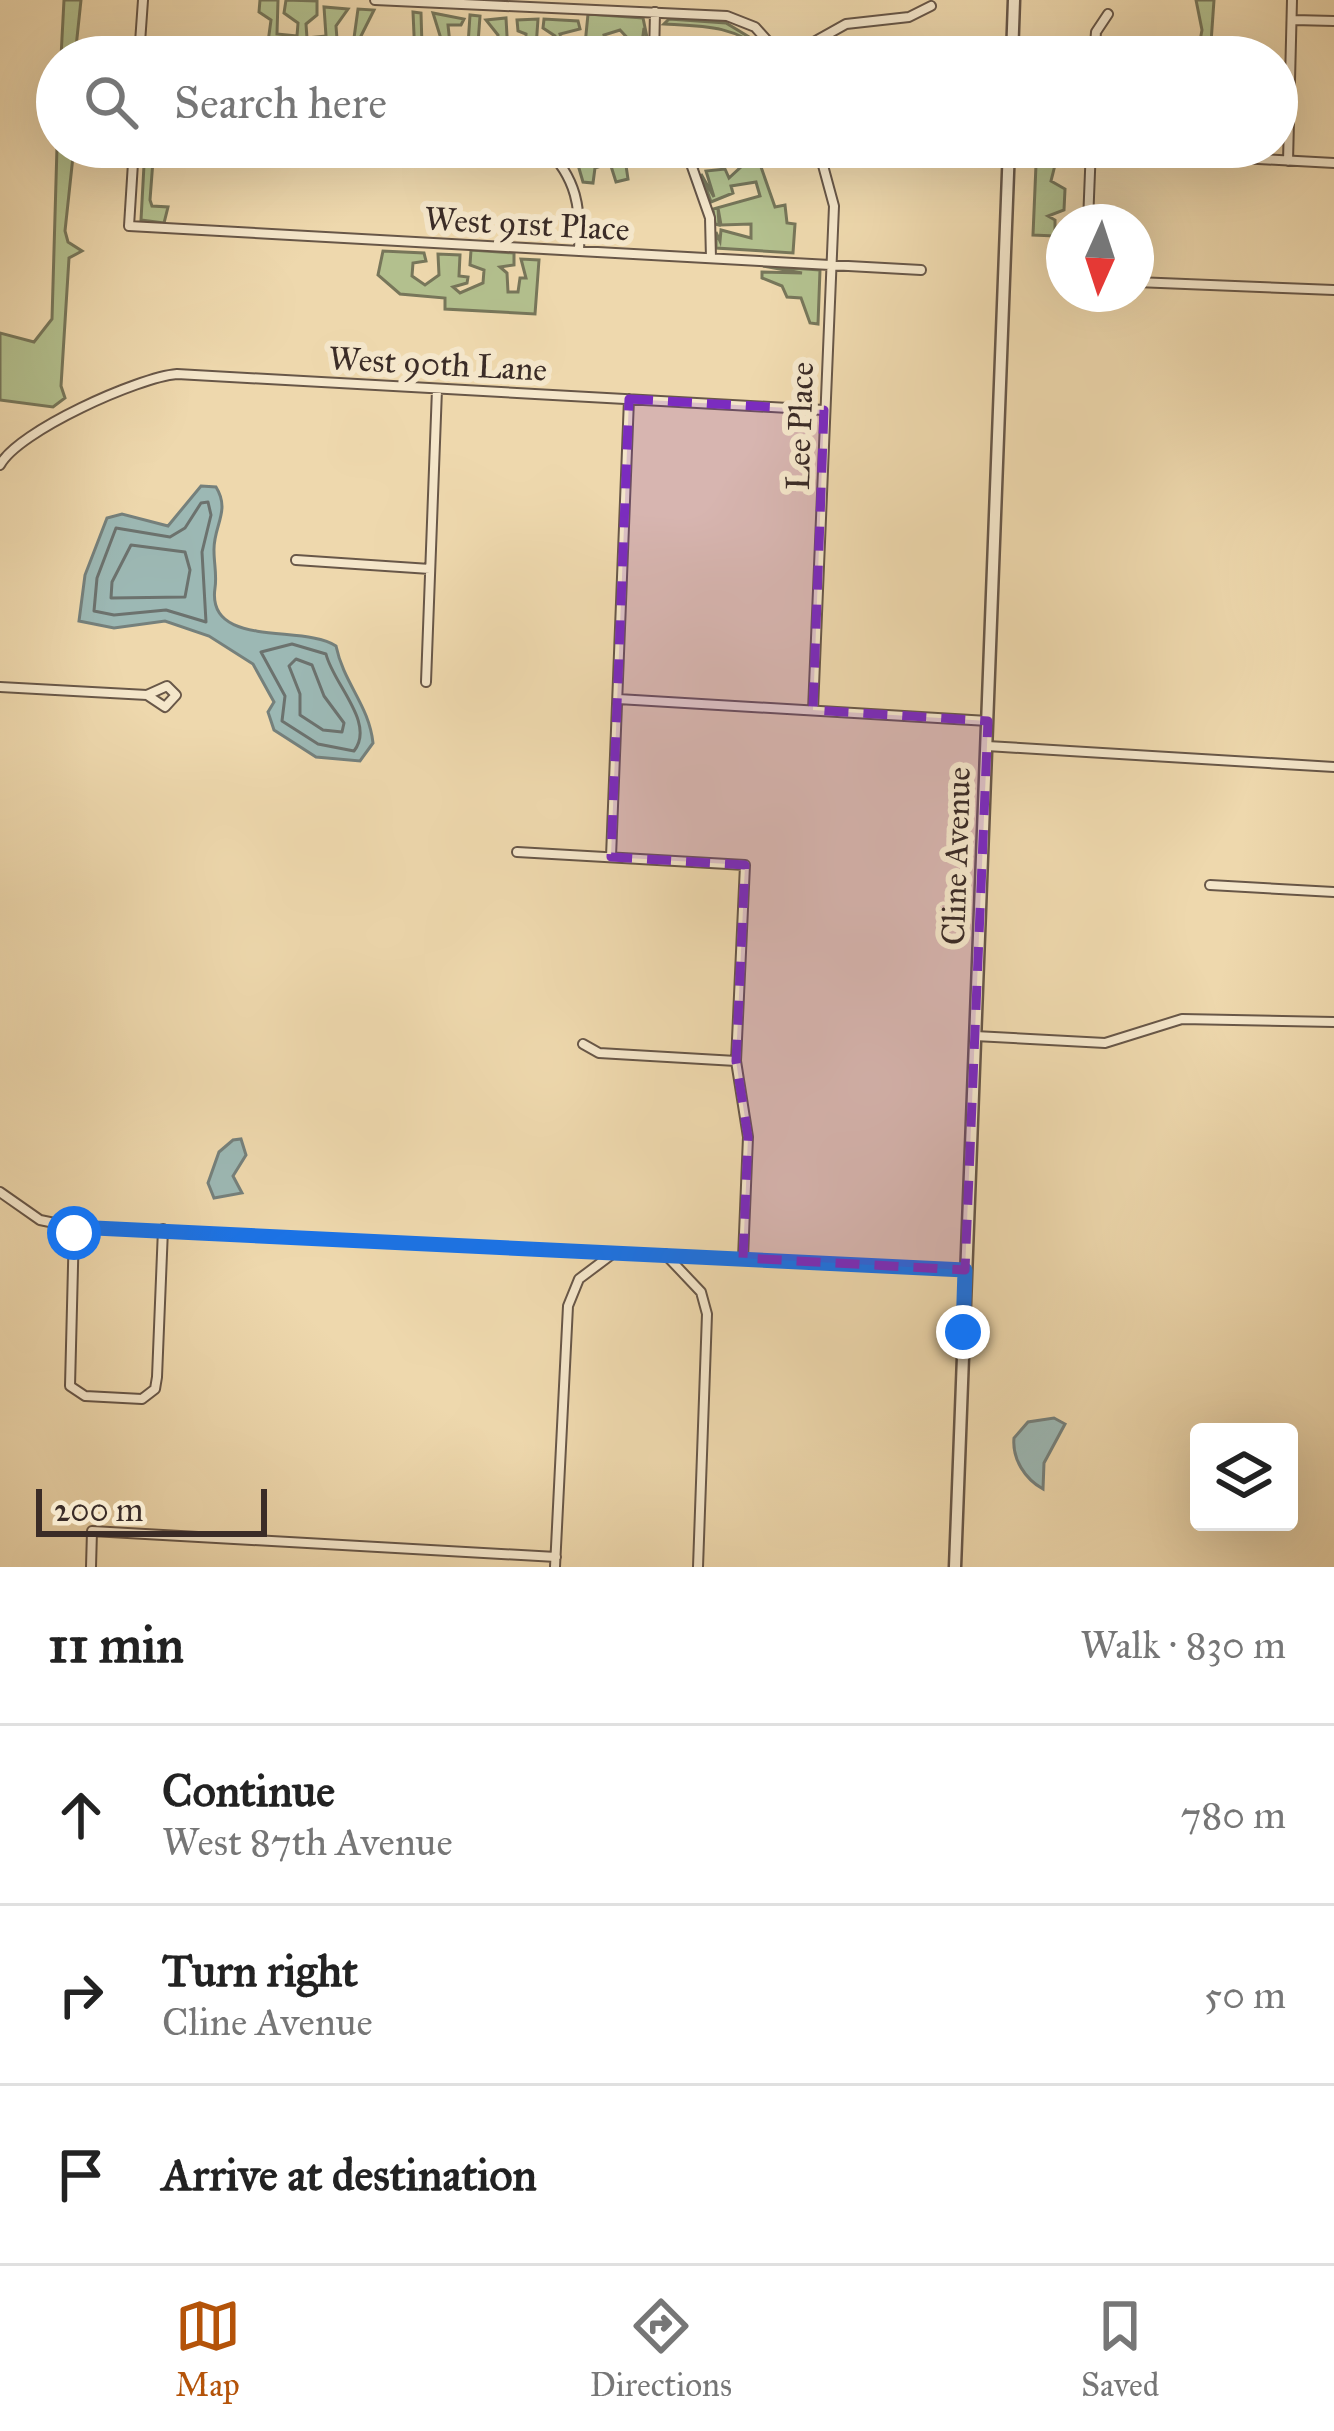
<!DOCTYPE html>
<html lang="en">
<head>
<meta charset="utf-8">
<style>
  body { margin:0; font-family:"IM FELL Great Primer",serif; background:#f6f6f6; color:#222 }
  .controls { position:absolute; right:36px; bottom:36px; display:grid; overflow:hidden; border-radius:12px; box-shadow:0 12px 48px #0002 }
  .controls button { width:108px; height:108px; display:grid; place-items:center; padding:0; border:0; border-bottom:3px solid #e0e0e0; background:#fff; color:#222; font:60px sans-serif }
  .compass { position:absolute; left:1046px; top:204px; width:108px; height:108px; border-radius:50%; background:#fff; box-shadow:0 12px 48px #0002; rotate:183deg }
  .scale { position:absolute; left:36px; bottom:30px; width:231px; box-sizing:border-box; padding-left:12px; border:6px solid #3b2c27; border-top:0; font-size:33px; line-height:42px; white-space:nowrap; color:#3b2c27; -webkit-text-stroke:9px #f4e6ca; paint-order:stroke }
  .stop { position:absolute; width:36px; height:36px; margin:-27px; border:9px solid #1a73e8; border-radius:50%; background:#fff }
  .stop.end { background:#1a73e8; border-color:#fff; box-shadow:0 3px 12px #0008 }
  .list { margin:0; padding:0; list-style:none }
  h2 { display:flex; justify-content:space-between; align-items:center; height:156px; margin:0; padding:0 48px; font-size:51px }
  h2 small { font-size:39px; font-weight:400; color:#767676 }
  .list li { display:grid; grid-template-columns:78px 1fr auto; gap:36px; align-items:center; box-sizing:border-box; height:180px; padding:0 48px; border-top:3px solid #e0e0e0 }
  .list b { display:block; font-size:45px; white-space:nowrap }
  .list p { margin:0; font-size:39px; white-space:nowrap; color:#767676 }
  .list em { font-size:39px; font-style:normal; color:#767676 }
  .icon { flex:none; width:66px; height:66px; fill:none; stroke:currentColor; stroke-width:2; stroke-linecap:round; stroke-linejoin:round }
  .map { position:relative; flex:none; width:1334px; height:1567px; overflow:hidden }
  .search { position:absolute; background:#fff; box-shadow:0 12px 48px #0002; left:36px; right:36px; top:36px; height:132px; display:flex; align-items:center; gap:30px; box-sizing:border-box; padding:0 42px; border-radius:66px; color:#767676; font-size:45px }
  .sheet { height:696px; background:#fff }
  nav { display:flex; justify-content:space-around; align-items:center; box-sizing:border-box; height:168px; border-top:3px solid #e0e0e0; background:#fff; font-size:33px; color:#767676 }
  nav a { display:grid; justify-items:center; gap:6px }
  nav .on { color:#b45309 }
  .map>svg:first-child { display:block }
</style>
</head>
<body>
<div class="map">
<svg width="1334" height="1567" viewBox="0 0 1334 1567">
  <rect width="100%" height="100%" fill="#eed8ad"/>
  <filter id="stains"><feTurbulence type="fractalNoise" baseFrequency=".00167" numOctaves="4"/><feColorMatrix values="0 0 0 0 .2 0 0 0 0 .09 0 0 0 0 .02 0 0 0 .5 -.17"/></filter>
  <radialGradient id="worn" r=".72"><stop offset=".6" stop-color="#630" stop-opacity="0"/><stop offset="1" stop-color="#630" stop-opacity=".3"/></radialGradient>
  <path fill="#b3c08e" stroke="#77765a" stroke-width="3" d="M 64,0 L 81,0 L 75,57 L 61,57 Z
    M 260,0 L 278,0 L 277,34 L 297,36 L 298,23 L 284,13 L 286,0 L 317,1 L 317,15 L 306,24 L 307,38 L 326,36 L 324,7 L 348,9 L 336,26 L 337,39 L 354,38 L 358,9 L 374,10 L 360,38 L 388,40 L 387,57 L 266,57 L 271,20 L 259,12 Z
    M 1196,0 L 1214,0 L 1210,57 L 1197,57 L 1202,30 Z
    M 413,12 L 421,13 L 422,46 L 442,42 L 433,13 L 464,19 L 461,25 L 448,25 L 450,44 L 458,49 L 468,45 L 470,15 L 480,16 L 478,43 L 496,51 L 498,35 L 486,20 L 506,18 L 508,54 L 525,50 L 526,34 L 518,31 L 517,20 L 538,19 L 536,47 L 530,47 L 529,57 L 415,57 Z
    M 588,14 L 643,18 L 648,42 L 644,28 L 642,43 L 633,44 L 620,30 L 604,35 L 609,53 L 624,57 L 558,57 L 555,36 L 543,28 L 544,19 L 578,21 L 580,29 L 560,34 L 565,49 L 584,55 Z
    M 669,19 L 726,23 L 769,49 L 764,52 C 735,25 702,26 664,24 Z
    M 186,43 L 214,49 L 215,57 L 150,57 L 151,47 Z
    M 57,147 L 74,147 L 65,231 L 68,242 L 82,251 L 69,258 L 61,386 L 65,398 L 53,407 L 0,400 L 0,333 L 34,342 L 52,319 Z
    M 145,147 L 154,147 L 150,200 L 152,206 L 168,207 L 164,223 L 141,220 Z
    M 621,147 L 635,147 L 624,152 L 628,179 L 616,182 L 610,163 L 595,168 L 593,183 L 583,182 L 576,158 L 594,162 Z
    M 713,147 L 716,152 L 754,147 L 775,207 L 785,205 L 787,223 L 795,224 L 793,253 L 716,248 L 716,232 L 720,241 L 721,230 L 751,238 L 751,224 L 721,225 L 718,208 L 719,225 L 715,224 L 713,209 L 760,196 L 756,182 L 731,186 L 733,193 L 711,202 L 701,174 L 714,197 L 706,171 L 725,169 L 729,178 L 744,164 L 735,153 L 704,165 L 700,159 L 698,167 L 691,148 Z
    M 1036,165 L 1055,165 L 1051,181 L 1065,189 L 1064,210 L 1048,216 L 1055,220 L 1055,236 L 1033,235 Z
    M 471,250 L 514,253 L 514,265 L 500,267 L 507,273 L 508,292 L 518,292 L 520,278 L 526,278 L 521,259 L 539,260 L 535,314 L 445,309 L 445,298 L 400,294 L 378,275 L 383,251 L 424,253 L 426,261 L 413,263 L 412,276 L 425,285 L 439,275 L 438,254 L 460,255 L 459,276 L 468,277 L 467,283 L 453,287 L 460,293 L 483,283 L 484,270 L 470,265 Z
    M 763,266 L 820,270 L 818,324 L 810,323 L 801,298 L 787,297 L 782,286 L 762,278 L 762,272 L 802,273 Z"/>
  <path fill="#9cb8b4" stroke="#75807c" stroke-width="3" d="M 201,486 L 216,487 C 231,511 213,526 214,551 C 214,564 217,575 215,588 C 206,649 304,624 336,646 C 344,684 369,705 373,743 L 360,761 L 316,757 L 274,730 L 268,712 L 274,702 L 253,664 L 209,636 L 165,621 L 114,628 L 79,621 L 85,575 L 107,518 L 122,514 L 168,526 Z
    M 241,1139 L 246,1155 L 233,1176 L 242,1193 L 214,1198 L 208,1183 L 219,1152 L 233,1140 Z
    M 1054,1418 L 1065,1424 L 1044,1463 L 1043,1489 C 1025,1479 1012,1459 1014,1438 L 1028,1422 Z"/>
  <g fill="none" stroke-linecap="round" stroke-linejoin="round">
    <path stroke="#6c726e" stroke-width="3" d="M 201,503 L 208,502 L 211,515 L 202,552 L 206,622 L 166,610 L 114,615 L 94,611 L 97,578 L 116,528 L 170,537 L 185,528 Z
      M 131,545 L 185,552 L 190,570 L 185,597 L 111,598 L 112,582 Z
      M 292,644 L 326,654 C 333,684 376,723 354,751 L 318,744 L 282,721 L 285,696 L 261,652 Z
      M 296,659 L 312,665 L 324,696 L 344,723 L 342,732 L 323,730 L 300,715 L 300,694 L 289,666 Z"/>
    <defs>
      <path id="minor" d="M 375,0 L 727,16 L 755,27 L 782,57
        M 1294,20 L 1334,21
        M 139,57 L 143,0
        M 654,57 L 655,12
        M 787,57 L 846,24 L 909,17 L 931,6
        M 1094,57 L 1096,32 L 1108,14
        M 134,147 L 129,226 L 921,270
        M 545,147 C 577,178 581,208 579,251
        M 685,147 L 710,218 L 711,258
        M 1032,147 L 1334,163
        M 822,156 L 851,147
        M 1288,161 L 1292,0
        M 1088,222 L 1091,147
        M 1136,282 L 1334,290
        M 0,465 C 18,431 139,377 177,374 L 824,410
        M 296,560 L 430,569
        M 426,682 L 437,389
        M 0,687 L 147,695 L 165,707 L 176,695 L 167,686 L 147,695
        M 618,699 L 988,721
        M 813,710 L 834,206 L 818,147
        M 987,746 L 1334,767
        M 517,852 L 745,865 L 736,1061 L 748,1137 L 743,1258
        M 611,857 L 629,399
        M 1210,885 L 1334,892
        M 975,1036 L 1105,1043 L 1182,1019 L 1334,1022
        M 583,1044 L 599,1053 L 736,1061
        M 0,1192 L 40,1220 L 74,1227 L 965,1270
        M 74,1227 L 70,1386 L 85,1396 L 142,1399 L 155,1389 L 157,1377 L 163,1229
        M 665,1254 L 701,1292 L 707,1314 L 698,1567
        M 91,1567 L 92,1531 L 556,1557
        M 555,1567 L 568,1306 L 579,1279 L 615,1252"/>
      <path id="tertiary" d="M 1012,57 L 1014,0
        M 955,1567 L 1009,147"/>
    </defs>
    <use href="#minor" stroke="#685748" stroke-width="12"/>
    <use href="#tertiary" stroke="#685748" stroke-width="15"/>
    <use href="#minor" stroke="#f4e6ca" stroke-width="8"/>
    <use href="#tertiary" stroke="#f4e6ca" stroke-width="10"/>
  </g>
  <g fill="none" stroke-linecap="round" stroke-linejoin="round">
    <path stroke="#1a73e8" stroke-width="15" d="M 74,1233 L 74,1227 L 965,1270 L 963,1332"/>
  </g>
  <path fill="#7b2cbf" fill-opacity="0.2" stroke="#7b2cbf" stroke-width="9" stroke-dasharray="24 15" stroke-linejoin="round" d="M 629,399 L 824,410 L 813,710 L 988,721 L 965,1270 L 743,1258 L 748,1137 L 736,1061 L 745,865 L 611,857 Z"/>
  <g text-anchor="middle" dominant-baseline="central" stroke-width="12" stroke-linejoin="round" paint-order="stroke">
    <g font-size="33" fill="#3b2c27" stroke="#f4e6ca">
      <text transform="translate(527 224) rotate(3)">West 91st Place</text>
      <text transform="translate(438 364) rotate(3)">West 90th Lane</text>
      <text transform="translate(800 426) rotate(-88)">Lee Place</text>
      <text transform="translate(956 856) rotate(-88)">Cline Avenue</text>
    </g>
  </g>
  <rect width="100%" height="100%" filter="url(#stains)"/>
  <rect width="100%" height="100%" fill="url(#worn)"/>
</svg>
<div class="controls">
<button><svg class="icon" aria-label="layers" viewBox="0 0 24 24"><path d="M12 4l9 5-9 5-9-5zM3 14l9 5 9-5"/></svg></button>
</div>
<svg class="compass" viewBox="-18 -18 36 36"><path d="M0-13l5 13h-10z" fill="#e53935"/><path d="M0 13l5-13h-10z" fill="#767676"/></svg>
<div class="scale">200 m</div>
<div class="stop" style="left:74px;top:1233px"></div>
<div class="stop end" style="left:963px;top:1332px"></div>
<div class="search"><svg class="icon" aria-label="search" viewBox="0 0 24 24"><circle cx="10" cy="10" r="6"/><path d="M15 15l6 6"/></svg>Search here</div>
</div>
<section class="sheet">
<h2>11 min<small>Walk · 830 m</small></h2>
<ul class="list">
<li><svg class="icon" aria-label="ahead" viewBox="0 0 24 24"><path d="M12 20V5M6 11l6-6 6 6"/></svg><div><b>Continue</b><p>West 87th Avenue</p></div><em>780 m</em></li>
<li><svg class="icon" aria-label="right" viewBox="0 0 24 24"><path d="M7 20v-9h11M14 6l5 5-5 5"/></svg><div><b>Turn right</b><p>Cline Avenue</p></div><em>50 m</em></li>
<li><svg class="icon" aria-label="arrive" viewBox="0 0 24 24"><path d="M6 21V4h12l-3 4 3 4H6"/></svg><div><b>Arrive at destination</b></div></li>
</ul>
</section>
<nav>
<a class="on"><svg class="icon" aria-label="map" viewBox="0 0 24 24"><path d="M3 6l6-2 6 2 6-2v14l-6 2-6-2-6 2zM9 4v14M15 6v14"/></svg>Map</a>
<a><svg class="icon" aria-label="directions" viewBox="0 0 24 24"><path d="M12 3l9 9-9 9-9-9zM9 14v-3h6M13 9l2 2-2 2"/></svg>Directions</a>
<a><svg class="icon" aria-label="saved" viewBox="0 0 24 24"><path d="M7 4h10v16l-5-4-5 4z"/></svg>Saved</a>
</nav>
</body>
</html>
